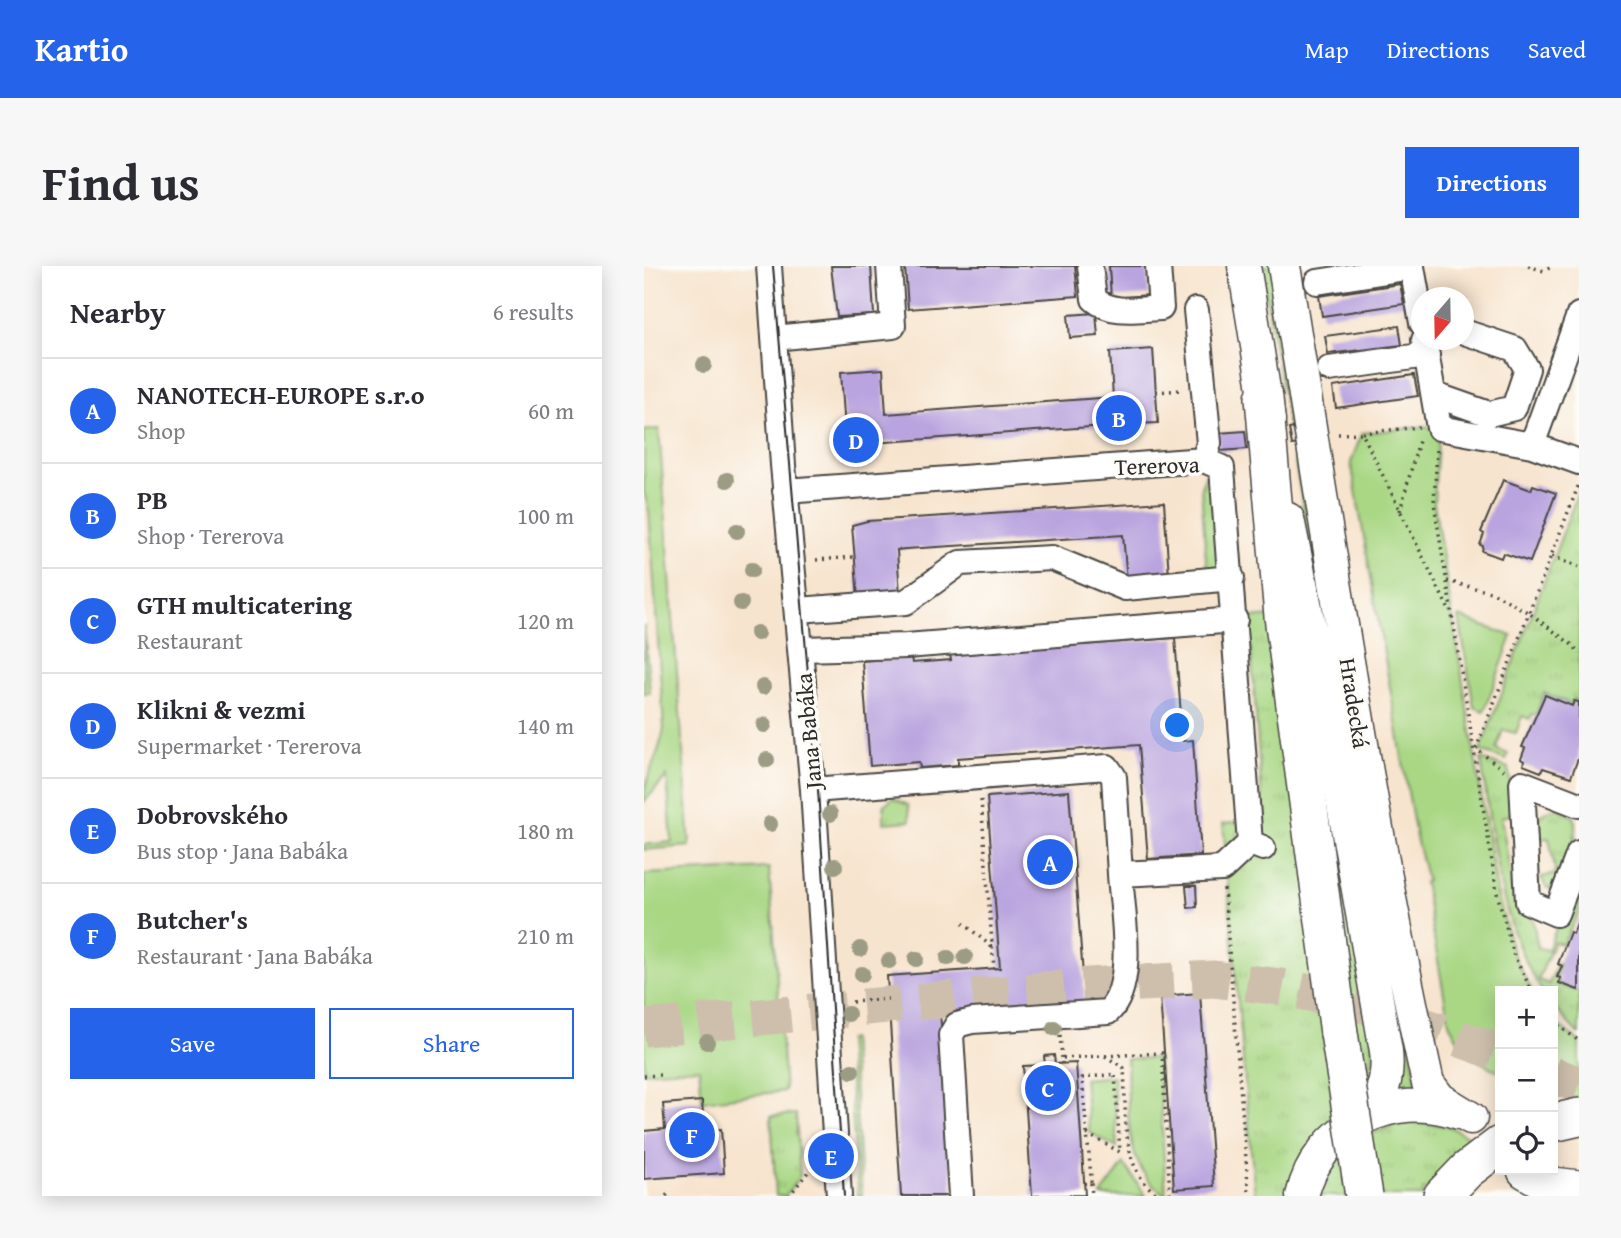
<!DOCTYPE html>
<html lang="en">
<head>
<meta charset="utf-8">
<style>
  body { margin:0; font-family:"Gentium Book Plus",serif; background:#f7f7f7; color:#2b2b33 }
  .controls { position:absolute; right:21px; bottom:21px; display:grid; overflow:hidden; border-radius:0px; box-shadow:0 4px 18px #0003 }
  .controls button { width:63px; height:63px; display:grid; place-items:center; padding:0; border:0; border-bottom:2px solid #e1e1e2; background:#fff; color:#2b2b33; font:35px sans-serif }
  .compass { position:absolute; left:767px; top:21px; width:63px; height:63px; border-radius:50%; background:#fff; box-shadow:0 4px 18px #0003; rotate:200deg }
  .you { position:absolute; left:534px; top:460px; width:24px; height:24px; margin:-18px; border:5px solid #fff; border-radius:50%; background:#1a73e8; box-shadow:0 0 0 10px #1a73e833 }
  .badge { display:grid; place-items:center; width:46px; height:46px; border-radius:50%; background:#2563eb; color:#fff; font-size:23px; font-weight:700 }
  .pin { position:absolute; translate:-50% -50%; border:4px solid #fff; box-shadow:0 2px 7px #0006 }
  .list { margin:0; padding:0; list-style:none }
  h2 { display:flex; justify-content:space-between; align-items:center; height:91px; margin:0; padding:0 28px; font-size:30px }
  h2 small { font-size:23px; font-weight:400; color:#7c7c81 }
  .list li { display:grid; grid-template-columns:46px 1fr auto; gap:21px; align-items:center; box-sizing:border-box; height:105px; padding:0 28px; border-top:2px solid #e1e1e2 }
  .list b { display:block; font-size:26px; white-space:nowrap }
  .list p { margin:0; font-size:23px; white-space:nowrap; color:#7c7c81 }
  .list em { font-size:23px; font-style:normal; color:#7c7c81 }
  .actions { display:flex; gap:14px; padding:21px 28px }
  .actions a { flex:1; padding:16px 0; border:2px solid #2563eb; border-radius:0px; text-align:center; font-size:24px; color:#2563eb }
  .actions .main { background:#2563eb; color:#fff }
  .icon { flex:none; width:38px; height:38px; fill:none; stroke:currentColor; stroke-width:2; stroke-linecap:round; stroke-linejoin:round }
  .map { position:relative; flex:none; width:935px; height:930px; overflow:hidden; border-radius:0px }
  header { display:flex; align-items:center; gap:42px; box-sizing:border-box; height:98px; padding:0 35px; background:#2563eb; color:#fff }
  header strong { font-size:33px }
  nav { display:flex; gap:38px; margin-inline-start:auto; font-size:24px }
  .intro { display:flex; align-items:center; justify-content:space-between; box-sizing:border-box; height:168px; padding:0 42px }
  h1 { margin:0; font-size:49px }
  .button { padding:18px 32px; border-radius:0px; background:#2563eb; color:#fff; font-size:24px; font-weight:700 }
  main { display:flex; gap:42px; padding:0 42px }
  aside { flex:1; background:#fff; border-radius:0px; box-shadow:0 4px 18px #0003 }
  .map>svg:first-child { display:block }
</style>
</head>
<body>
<header>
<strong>Kartio</strong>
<nav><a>Map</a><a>Directions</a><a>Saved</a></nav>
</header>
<div class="intro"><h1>Find us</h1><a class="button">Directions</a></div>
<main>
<aside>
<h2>Nearby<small>6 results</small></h2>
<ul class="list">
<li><span class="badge">A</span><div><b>NANOTECH-EUROPE s.r.o</b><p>Shop</p></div><em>60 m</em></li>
<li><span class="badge">B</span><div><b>PB</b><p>Shop · Tererova</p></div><em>100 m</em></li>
<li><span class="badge">C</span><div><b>GTH multicatering</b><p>Restaurant</p></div><em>120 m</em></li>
<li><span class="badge">D</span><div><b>Klikni &amp; vezmi</b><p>Supermarket · Tererova</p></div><em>140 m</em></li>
<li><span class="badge">E</span><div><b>Dobrovského</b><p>Bus stop · Jana Babáka</p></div><em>180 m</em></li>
<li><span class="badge">F</span><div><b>Butcher's</b><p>Restaurant · Jana Babáka</p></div><em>210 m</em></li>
</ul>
<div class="actions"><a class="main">Save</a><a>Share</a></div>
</aside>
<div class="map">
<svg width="935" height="930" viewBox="0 0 935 930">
  <defs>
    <pattern id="grass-tufts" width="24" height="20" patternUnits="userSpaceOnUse" patternTransform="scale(1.75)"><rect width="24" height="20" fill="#a9d784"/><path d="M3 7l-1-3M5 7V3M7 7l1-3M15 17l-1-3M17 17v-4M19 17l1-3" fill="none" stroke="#92b972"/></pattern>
  </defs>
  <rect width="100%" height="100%" fill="#fdfcf7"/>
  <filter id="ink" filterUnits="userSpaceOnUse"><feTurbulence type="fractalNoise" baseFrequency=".0143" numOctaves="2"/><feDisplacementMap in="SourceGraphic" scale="14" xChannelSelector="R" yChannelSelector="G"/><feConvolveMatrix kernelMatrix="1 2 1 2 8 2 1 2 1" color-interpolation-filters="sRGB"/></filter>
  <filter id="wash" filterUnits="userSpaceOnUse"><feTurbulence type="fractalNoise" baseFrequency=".00686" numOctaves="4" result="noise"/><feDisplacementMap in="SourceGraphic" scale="28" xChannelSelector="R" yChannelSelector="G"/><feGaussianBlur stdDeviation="1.57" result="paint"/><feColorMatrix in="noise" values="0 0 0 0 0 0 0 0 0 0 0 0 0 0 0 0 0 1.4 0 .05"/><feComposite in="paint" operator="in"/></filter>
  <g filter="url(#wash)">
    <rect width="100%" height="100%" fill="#f7e4ce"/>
    <path fill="url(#grass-tufts)" stroke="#6a8158" stroke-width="2" d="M 617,0 L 628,0 L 655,161 L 645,163 Z
      M 658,178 L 774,825 L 756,827 L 756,787 L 648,179 Z
      M 564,204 L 570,214 L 576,302 L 563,308 L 557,220 Z
      M 935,224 L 935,435 L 929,433 L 927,438 L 900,427 L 892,449 L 888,448 L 886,453 L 878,450 L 872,467 L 859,464 L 852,483 L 864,488 L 862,494 L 836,485 Z
      M 629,350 L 696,851 L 641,930 L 611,930 L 583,611 L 614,565 L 620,562 L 605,352 Z
      M 837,493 L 864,502 L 872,548 L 857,551 L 871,636 L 887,643 L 894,682 L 904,684 L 935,600 L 935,646 L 919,678 L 910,676 L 894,714 L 905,718 L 913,698 L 916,699 L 911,712 L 914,714 L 913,718 L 935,726 L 935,769 L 909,740 L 909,725 L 898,725 C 854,658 849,570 837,493 Z
      M 249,532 L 264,539 L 266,555 L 240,557 L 240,539 Z
      M 914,542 L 930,551 C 935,570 926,612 909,624 L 902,621 L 897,611 L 912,608 L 905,572 L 890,573 C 888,555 896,545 914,542 Z
      M 595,556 L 592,578 L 582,588 L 579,558 Z
      M 689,600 L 697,602 L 729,781 L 728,804 L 719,828 Z
      M 207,773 L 218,930 L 214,930 L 203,774 Z
      M 152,848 L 156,910 L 141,930 L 132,930 L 127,850 Z
      M 762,856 L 804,860 L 833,875 L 795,923 L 779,924 L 779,930 L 675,930 C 689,889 721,865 762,856 Z"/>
    <path fill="#a9d784" stroke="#6a8158" stroke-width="2" d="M 778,161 L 795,162 L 790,237 L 853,627 L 870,690 L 888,725 L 856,725 L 856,806 C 831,796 816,781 805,757 L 780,616 L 783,615 L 772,572 L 707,196 L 718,167 Z
      M 15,163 L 46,580 L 0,584 L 0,579 L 28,576 L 23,510 L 0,536 C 0,509 16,490 20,462 L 5,245 L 0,226 L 0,165 Z
      M 815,351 L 868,370 L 840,445 L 830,441 Z
      M 0,359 L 6,427 L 0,427 Z
      M 125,602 L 141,825 L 58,835 L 55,802 L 0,806 L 0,608 Z
      M 909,755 L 935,775 L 935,833 L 909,825 Z
      M 514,792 L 522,929 C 476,901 486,841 483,793 Z
      M 469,810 L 473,882 L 445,866 L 440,813 Z
      M 480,898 L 502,930 L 457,930 L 457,929 Z"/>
    <g id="blocks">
      <path fill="#baa4df" d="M 187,0 L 227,0 L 230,49 L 193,51 Z
        M 261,0 L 431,0 L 434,30 L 264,43 Z
        M 465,0 L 503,0 L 505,29 L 467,32 Z
        M 756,18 L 760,38 L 678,50 L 675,30 Z
        M 452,47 L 454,70 L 426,72 L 424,49 Z
        M 755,60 L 758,79 L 684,88 L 681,70 Z
        M 509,83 L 514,157 L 489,158 L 489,164 L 487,158 L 202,179 L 197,106 L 239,103 L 242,148 L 469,131 L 466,86 Z
        M 770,109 L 774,130 L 692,142 L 689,121 Z
        M 655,161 L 658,178 L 648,179 L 645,163 Z
        M 601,165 L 603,183 L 575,185 L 574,167 Z
        M 859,214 L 887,224 L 889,219 L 912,227 L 886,296 L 859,287 L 857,292 L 838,285 L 839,280 L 836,279 L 840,268 L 837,266 Z
        M 520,236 L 525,310 L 483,314 L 479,269 L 262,283 L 253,284 L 256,329 L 214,332 L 208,259 L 223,255 Z
        M 531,372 L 539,475 L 549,474 L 557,589 L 504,593 L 495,479 L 314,492 L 314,499 L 276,502 L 275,496 L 226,500 L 218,395 L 267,391 L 268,397 L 307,394 L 306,389 Z
        M 901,429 L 928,440 L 930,435 L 935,436 L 935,490 L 927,511 L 899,502 L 897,506 L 879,499 L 880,495 L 877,493 L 881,482 L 878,481 Z
        M 425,525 L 441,736 L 296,746 L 309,930 L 257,930 L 243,710 L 356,702 L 343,531 Z
        M 542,620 L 552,620 L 553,641 L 544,642 Z
        M 935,652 L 935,722 L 934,724 L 915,717 L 917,712 L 913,711 L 918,700 L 914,698 L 926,666 L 929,668 Z
        M 556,727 L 570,920 L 530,923 L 516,730 Z
        M 410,789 L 411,798 L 432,797 L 441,929 L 388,930 L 379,800 L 401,799 L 400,790 Z
        M 58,835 L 60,864 L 77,863 L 80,907 L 0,913 L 0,865 L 21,863 L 19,838 Z"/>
    </g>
  </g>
  <g filter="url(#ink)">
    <use href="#blocks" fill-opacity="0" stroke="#4a4743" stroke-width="2"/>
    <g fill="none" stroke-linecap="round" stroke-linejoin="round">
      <path stroke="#cebfad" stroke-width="37" stroke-dasharray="37 18" stroke-linecap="butt" d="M 0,762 L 444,720 L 570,713 L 637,721 L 718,738 L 856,787
        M 909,809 L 935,819"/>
      <defs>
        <path id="minor" d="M 125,0 L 139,199 L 169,524 L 195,930
          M 446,0 L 450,33 C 468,49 494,43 517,42 L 514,0
          M 673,16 L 768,1 L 778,57
          M 552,44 L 565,177 L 560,194
          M 130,72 L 249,60 L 245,0
          M 780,74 L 795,162 L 888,179 L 935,196
          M 685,103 L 783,89
          M 791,129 L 845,148 L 870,142 L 883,103 L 871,83 L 820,66
          M 888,179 L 935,49
          M 141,225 L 560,194 L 578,202 L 606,577 L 619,582
          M 154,344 L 262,336 L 316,297 L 408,292 L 481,322 L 588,312
          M 158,383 L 262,380 L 591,354
          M 169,524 L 463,501 L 470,511 L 476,608 L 578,603 L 606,577
          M 935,539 L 878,517 L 884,636 L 912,648 L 935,587
          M 317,930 L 307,769 L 313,759 L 328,755 L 464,746 C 493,719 478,645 476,608"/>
        <path id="major" d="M 600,0 L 625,154
          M 640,0 C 685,273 724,547 784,817 L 796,833 L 827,852
          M 644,253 L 682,441 L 742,785 C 745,812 739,835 718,852
          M 658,930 C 674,861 748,822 815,847"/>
        <path id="highway" d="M 620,132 L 639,350 L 695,767
          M 909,857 L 935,851
          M 882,904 L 909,920 L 935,923
          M 798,930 L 823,904 L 856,879"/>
      </defs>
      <use href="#minor" stroke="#4a4743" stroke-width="28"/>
      <use href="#major" stroke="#4a4743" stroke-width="35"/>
      <use href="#highway" stroke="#4a4743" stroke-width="40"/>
      <path stroke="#4a4743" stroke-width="3.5" stroke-dasharray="2 5" stroke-linecap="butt" d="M 884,0 L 900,5 L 909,0
        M 512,126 L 537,124
        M 718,167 L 775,161
        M 694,168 L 718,167 L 806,346
        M 793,184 L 790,237 L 853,627 L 870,690 L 888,725
        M 756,245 L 776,171
        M 908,290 L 935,301
        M 172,294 L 210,291
        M 803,315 L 850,327 L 885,347 L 931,381 L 935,388
        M 860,504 L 832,483 L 935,218
        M 337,534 L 350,703
        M 580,623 L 605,930
        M 319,657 L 348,681
        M 208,736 L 244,733
        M 909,755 L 935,775
        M 416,769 L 418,792
        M 461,790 L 480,802 C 483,845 474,904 516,930
        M 418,798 L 418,792 L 518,787 L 526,930
        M 0,810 L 16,809
        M 443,868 L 476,886 L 471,808 L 438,812 L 447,911 L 447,917
        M 440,917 L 447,917 L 448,930
        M 22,930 L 25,927
        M 145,930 L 164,906"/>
      <use href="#minor" stroke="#fff" stroke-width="24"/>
      <use href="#major" stroke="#fff" stroke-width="32"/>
      <use href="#highway" stroke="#fff" stroke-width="37"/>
      <path stroke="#2b2b2b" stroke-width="2" d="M 129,0 L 174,524 L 200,930"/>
      <defs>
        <path id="highway-bridge" d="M 695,767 L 720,930"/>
      </defs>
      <use href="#highway-bridge" stroke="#4a4743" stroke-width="40" stroke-linecap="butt"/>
      <use href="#highway-bridge" stroke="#fff" stroke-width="37"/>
    </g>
    <g fill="#9c9b83">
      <circle cx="60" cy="99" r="8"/>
      <circle cx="83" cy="214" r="8"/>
      <circle cx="93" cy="265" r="8"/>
      <circle cx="108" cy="304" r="8"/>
      <circle cx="97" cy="337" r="8"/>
      <circle cx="113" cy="367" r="8"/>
      <circle cx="119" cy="421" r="8"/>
      <circle cx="120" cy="459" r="8"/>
      <circle cx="123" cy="494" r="8"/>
      <circle cx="186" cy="548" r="8"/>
      <circle cx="126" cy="558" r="8"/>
      <circle cx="191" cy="600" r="8"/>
      <circle cx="216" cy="683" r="8"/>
      <circle cx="321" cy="691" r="8"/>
      <circle cx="304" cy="692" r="8"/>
      <circle cx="272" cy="693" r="8"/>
      <circle cx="245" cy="695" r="8"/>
      <circle cx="218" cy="708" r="8"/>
      <circle cx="204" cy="748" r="8"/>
      <circle cx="410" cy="762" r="8"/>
      <circle cx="63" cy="776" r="8"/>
      <circle cx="208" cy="805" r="8"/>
    </g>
  </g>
  <g text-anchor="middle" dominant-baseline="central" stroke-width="7" stroke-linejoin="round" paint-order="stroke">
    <g font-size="23" fill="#2b2b2b" stroke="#fdfcf7">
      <text transform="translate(513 199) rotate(-2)">Tererova</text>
      <text transform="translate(711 437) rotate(81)">Hradecká</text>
      <text transform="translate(164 465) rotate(-95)">Jana Babáka</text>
    </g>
  </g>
</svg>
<div class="controls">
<button>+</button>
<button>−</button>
<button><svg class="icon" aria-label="locate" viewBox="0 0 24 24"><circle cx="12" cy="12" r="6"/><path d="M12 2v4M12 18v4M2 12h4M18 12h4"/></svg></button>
</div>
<svg class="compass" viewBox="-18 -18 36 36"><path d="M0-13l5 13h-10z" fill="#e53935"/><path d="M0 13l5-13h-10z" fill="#7c7c81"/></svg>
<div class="you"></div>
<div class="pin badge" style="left:406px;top:596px">A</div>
<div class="pin badge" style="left:475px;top:152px">B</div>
<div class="pin badge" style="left:404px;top:822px">C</div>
<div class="pin badge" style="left:212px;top:174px">D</div>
<div class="pin badge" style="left:187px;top:890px">E</div>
<div class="pin badge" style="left:48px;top:869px">F</div>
</div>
</main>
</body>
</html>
